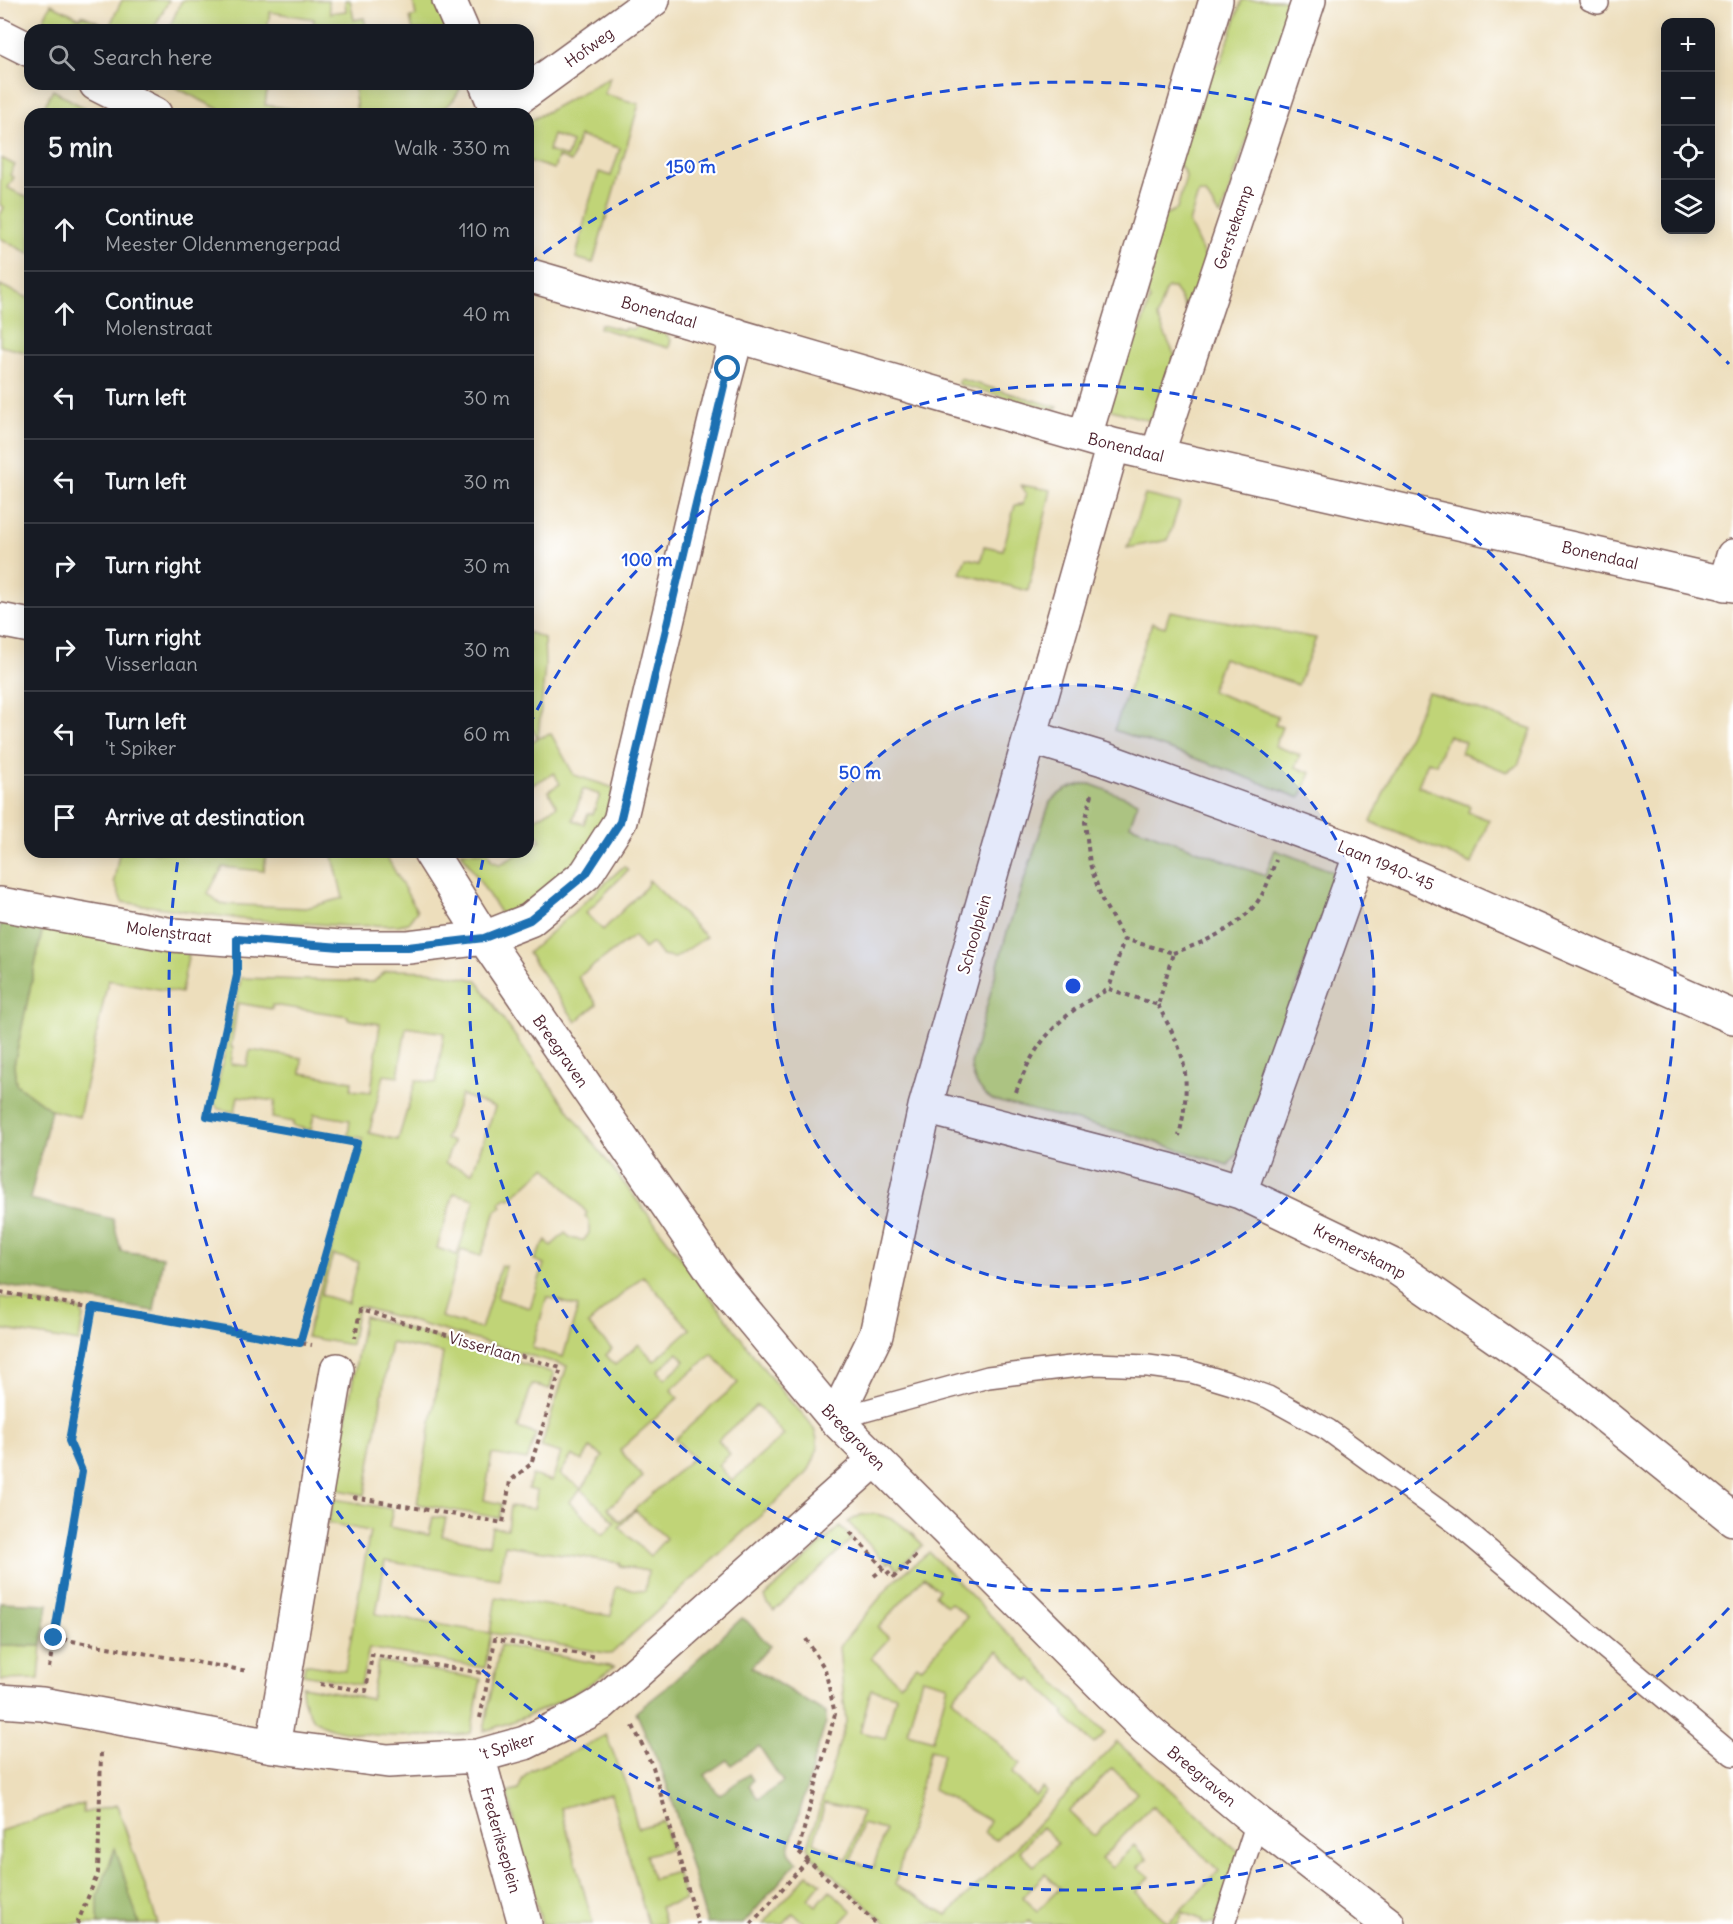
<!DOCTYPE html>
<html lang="en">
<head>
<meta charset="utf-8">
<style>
  body { margin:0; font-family:Delius,sans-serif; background:#20242c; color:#f1f3f6 }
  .controls { position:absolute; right:18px; top:18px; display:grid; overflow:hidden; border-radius:12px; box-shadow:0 3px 15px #0003 }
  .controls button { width:54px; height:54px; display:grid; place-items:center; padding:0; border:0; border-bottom:2px solid #363941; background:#171b24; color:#f1f3f6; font:30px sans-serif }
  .stop { position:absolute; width:18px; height:18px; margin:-14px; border:4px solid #1f6fb2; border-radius:50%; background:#fff }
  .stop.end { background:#1f6fb2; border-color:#fff; box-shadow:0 2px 6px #0008 }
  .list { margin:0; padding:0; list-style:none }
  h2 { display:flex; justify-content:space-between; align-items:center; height:78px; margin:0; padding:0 24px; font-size:26px }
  h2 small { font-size:20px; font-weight:400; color:#9ea1a6 }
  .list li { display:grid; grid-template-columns:39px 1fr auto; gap:18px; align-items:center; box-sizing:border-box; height:84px; padding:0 24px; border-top:2px solid #363941 }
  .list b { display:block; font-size:22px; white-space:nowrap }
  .list p { margin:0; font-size:20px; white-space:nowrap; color:#9ea1a6 }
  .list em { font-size:20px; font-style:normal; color:#9ea1a6 }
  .icon { flex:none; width:33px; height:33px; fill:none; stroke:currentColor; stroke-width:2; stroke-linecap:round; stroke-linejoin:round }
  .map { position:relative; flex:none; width:1733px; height:1924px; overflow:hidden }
  .search { position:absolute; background:#171b24; box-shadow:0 3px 15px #0003; left:24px; top:24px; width:510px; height:66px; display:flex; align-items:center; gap:15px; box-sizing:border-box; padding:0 21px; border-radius:18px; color:#9ea1a6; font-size:22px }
  .panel { position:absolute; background:#171b24; box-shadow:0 3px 15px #0003; left:24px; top:108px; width:510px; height:750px; border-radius:18px }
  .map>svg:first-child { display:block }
</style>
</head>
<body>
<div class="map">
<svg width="1733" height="1924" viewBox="0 0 1733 1924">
  <rect width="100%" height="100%" fill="#fff"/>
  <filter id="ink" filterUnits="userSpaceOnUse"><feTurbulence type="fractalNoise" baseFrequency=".0167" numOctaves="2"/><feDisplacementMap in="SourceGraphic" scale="12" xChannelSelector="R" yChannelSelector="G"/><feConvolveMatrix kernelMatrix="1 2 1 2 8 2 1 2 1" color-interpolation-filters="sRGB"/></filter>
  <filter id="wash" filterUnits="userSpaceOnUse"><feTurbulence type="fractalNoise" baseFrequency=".008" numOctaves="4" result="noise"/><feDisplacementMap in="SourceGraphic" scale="24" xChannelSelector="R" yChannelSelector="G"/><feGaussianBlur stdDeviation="1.35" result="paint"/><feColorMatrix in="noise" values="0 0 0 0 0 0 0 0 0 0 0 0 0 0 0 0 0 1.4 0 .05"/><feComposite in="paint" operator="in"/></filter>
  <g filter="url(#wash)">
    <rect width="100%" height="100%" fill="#eddebc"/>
    <path fill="#c0d477" stroke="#857a51" stroke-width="1.5" fill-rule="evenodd" d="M 122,0 L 169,0 L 153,30 L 63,30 L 43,20 L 51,4 L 80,18 L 82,15 L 109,27 Z
      M 182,0 L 328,0 L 330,13 L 346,11 L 345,0 L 350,0 L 354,20 L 364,18 L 367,30 L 313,30 L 314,19 L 270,12 L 267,30 L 168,30 Z
      M 413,0 L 434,0 L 449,30 L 413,30 L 410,18 L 416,16 Z
      M 1242,0 L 1294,0 L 1221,215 L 1218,214 L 1206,194 L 1199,193 L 1197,197 L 1189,223 L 1207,261 L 1190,307 L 1185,307 L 1174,288 L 1168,288 L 1165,291 L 1157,317 L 1175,356 L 1151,421 L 1108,409 L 1126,340 L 1137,335 L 1140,331 L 1150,299 L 1142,286 L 1162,216 L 1177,209 L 1186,177 L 1185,173 L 1178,163 L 1206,70 L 1221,62 Z
      M 610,77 L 604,94 L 639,104 L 593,263 L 576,258 L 587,210 L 599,172 L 611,176 L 620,148 L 579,136 L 571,162 L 558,157 L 554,169 L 528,161 L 528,122 ZM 553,135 L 572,142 L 567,157 L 548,151 Z
      M 169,84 L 268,84 L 265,105 L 326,114 L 228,114 Z
      M 354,84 L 462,84 C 459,92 453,102 446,107 C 424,120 383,114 357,114 Z
      M 53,90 L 86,109 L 85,114 L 40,114 Z
      M 1,158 L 15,165 L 10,175 L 14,177 L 8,188 L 30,199 L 30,254 L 0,238 L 0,216 L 4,207 L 0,205 Z
      M 0,285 L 30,299 L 30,353 L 0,346 Z
      M 647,321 L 659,325 L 671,340 L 669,348 L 599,328 L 600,324 L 624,330 L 625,328 L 632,329 Z
      M 960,379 L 1058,407 L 1056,409 L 1049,409 L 958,384 Z
      M 1021,485 L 1051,490 L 1028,591 L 960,573 L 966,558 L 981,561 L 984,546 L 1003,550 L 1015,505 L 1023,504 L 1026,493 Z
      M 1145,495 L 1180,503 L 1168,540 L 1127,548 Z
      M 1170,611 L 1316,638 L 1298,685 L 1223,658 L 1211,691 L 1278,716 L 1275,725 L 1282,727 L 1275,746 L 1300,755 L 1295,767 L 1311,773 L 1300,798 L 1222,768 L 1114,730 L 1152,623 L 1165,627 Z
      M 528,632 L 544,638 L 545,666 L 538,738 L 551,734 L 574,775 L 614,788 L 604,822 L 578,862 L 509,919 L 504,919 L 461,852 L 488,852 L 492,861 L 497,862 L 499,865 L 522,852 L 528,852 L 528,848 L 541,841 L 530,822 L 557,806 L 548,791 L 560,784 L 554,773 L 528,787 L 528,744 L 538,738 L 528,723 ZM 583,789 L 600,795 L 593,814 L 588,813 L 584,824 L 573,820 Z
      M 1428,692 L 1532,729 L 1518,765 L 1507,772 L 1461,753 L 1465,742 L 1448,735 L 1436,764 L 1428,761 L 1418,786 L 1470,806 L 1468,812 L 1489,820 L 1472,864 L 1371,822 Z
      M 1090,784 L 1138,802 L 1130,825 L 1265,876 L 1275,850 L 1332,871 L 1334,879 L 1332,887 L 1238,1153 L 1228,1165 L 1129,1134 L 992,1100 C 978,1090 973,1081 971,1064 L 1007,932 L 1050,802 C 1063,789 1072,785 1090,784 Z
      M 123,852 L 266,852 L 264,871 L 223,867 L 208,893 L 221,904 L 306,908 L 343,898 L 332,852 L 384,852 L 417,911 L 408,923 L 398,925 L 347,926 L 241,919 L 122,902 L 114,881 L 119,853 Z
      M 624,866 L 628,870 L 586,913 L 603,930 L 646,887 L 649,880 L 706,937 L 675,958 L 662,956 L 652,943 L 644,949 L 634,936 L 578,977 L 597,1004 L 576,1022 L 528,953 Z
      M 43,927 L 189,952 L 181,993 L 108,980 L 79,1117 L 51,1110 L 16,1084 L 14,1065 Z
      M 393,970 L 428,971 L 477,980 C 562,1110 663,1229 754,1356 C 766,1372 778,1387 791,1402 C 798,1410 807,1417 812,1426 C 822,1442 816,1458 807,1473 L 611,1654 L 491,1633 L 485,1668 L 369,1648 L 361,1685 L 303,1674 L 305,1664 L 345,1671 L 370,1531 L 328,1523 L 334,1499 L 393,1509 L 389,1527 L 429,1535 L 433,1517 L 446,1518 L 442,1536 L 489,1545 L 492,1527 L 507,1529 L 510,1506 L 534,1509 L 537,1491 L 528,1489 L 532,1475 L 552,1481 L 561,1453 L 541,1447 L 567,1366 L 358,1306 L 351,1345 L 306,1337 L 363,1138 L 348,1136 L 350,1120 L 314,1114 L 311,1130 L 293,1126 L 293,1122 L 272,1118 L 275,1101 L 238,1096 L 235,1112 L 218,1109 L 214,1102 L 241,978 L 373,982 L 385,972 ZM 238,1003 L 272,1009 L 272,1005 L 348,1016 L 348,1019 L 380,1024 L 371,1092 L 351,1090 L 352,1081 L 301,1073 L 302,1058 L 250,1050 L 247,1066 L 231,1064 L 233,1048 L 231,1047 ZM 406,1027 L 444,1033 L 436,1083 L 416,1080 L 398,1140 L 369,1133 L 384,1075 L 398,1077 ZM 461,1095 L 495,1107 L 472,1173 L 445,1163 L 453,1142 L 445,1139 ZM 546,1167 L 587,1213 L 585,1216 L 589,1220 L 589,1233 L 584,1240 C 575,1240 571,1239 565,1233 L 551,1246 L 546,1240 L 534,1260 L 544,1264 L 530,1308 L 497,1298 L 506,1266 L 501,1265 L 481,1329 L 441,1317 L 461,1250 L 481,1256 L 496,1211 L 502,1207 L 500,1203 L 507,1197 L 510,1199 ZM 454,1193 L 475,1199 L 457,1255 L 437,1248 ZM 333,1255 L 359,1262 L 348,1303 L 321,1295 ZM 643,1276 L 690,1329 L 654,1361 L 639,1344 L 615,1365 L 606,1355 L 612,1349 L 588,1324 ZM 547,1297 L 578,1307 L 563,1357 L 532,1348 ZM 678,1353 L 685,1361 L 665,1379 L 658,1371 ZM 712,1354 L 738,1383 L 675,1439 L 693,1458 L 620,1522 L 608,1508 L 643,1477 L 620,1450 L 678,1398 L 671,1390 ZM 757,1405 L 784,1435 L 732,1481 L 718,1465 L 730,1454 L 718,1440 ZM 590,1448 L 603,1456 L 582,1489 L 560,1474 L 572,1455 L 582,1461 ZM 581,1489 L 615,1522 L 603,1535 L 569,1502 ZM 635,1510 L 666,1538 L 650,1556 L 619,1527 ZM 505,1545 L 620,1563 L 620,1566 L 648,1571 L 645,1591 L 616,1587 L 611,1616 L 496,1597 L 490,1633 L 376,1614 L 385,1561 L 499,1579 Z
      M 0,1297 L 81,1310 L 83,1316 L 79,1342 L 0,1329 Z
      M 364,1316 L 554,1373 L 550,1389 L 532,1384 L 518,1428 L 536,1434 L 527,1460 L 492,1454 L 484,1500 L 502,1504 L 499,1518 L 417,1504 L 443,1353 L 391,1343 L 365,1495 L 334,1489 Z
      M 876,1514 C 900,1520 906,1528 923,1545 L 897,1570 L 890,1561 L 887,1564 L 848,1522 L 861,1515 Z
      M 840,1526 L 852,1539 L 774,1611 L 768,1604 L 765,1597 Z
      M 929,1552 L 1105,1733 L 1094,1744 L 1063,1714 L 1065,1712 L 1031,1679 L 1028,1681 L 998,1651 L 952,1698 L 1020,1764 L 1012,1773 L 1035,1796 L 1043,1788 L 1047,1792 L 996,1840 L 984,1833 L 990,1821 L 933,1789 L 943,1754 L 930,1750 L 895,1885 L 947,1915 L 1014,1849 L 1117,1742 L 1239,1852 L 1215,1924 L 1202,1924 L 1203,1920 L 1183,1912 L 1178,1924 L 1033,1924 L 1029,1920 L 1025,1924 L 887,1924 L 813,1857 L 808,1846 L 846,1722 L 839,1647 L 892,1583 ZM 924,1577 L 939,1590 L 935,1595 L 947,1606 L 951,1603 L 967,1617 L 921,1668 L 917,1665 L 900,1684 L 871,1658 L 889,1638 L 878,1628 ZM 922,1678 L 948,1685 L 933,1740 L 907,1733 ZM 871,1689 L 896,1696 L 885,1738 L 860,1732 ZM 1112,1768 L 1137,1793 L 1094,1836 L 1069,1812 ZM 825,1803 L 862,1812 L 847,1860 L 814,1842 ZM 1152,1806 L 1219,1871 L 1168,1923 L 1136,1892 L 1150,1877 L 1138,1867 L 1147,1859 L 1134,1845 L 1112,1868 L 1101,1859 ZM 862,1824 L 885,1830 L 873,1868 L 851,1861 ZM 1042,1827 L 1058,1843 L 1034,1866 L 1019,1851 ZM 1045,1874 L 1060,1888 L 1037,1911 L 1023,1897 Z
      M 0,1645 L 42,1646 L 39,1679 L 0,1680 Z
      M 500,1645 L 614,1667 C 571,1699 535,1715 484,1731 Z
      M 378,1661 L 481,1679 L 471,1733 C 440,1738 338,1740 315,1720 C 305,1710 302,1699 302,1686 L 371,1699 Z
      M 606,1735 L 627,1787 L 638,1828 L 663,1821 L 671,1849 L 646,1855 L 652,1879 L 677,1872 L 685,1900 L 660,1907 L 665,1924 L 648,1924 L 611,1794 L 561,1808 L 593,1924 L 542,1924 L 507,1793 L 518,1790 L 523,1778 L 531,1770 L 567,1755 Z
      M 83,1804 L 83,1813 L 117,1805 L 158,1924 L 0,1924 L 0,1831 Z
      M 808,1874 L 821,1883 L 808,1899 L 816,1906 L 830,1890 L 852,1911 L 840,1924 L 805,1924 L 793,1913 L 783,1924 L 763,1924 Z"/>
    <path fill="#98b668" stroke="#716a4a" stroke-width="1.5" fill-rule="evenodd" d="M 10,921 L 43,927 L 14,1065 L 16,1084 L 51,1110 L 30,1199 L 113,1219 L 121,1251 L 163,1257 L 154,1311 L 0,1285 L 0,925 Z
      M 0,1602 L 48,1604 L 42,1646 L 0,1645 Z
      M 742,1618 L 747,1621 L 770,1646 L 751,1667 L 826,1713 L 826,1723 L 812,1765 L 812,1770 L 789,1849 L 790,1854 L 797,1862 L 743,1924 L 707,1924 L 672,1800 L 662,1771 L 636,1712 L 665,1689 ZM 759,1746 L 783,1782 L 758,1799 L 749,1785 L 753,1780 L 749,1774 L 719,1795 L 705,1775 L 727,1760 L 731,1765 Z
      M 115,1848 L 139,1924 L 98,1924 L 98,1896 Z"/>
  </g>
  <g filter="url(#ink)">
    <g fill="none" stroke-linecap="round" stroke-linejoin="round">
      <defs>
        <path id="service" d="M 1590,0 L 1598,3
          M 835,1419 L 988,1377 L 1095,1364 L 1148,1366 L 1192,1372 L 1232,1384 L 1268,1397 L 1328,1430 L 1456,1523 L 1733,1755
          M 1224,1924 L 1257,1822"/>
        <path id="minor" d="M 449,0 L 462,30
          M 0,35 L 30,50
          M 96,84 L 155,114
          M 486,84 L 498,113
          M 496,114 L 653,0
          M 528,275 L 1113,445 L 1733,585
          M 1085,436 L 1216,0
          M 1157,455 L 1309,0
          M 1725,584 L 1733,556
          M 0,620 L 30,626
          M 1030,737 L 1103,759 L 1361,853 L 1733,1017
          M 430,852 L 484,938 L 718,1279 L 835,1419 L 1145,1728 L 1257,1822 L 1388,1924
          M 0,904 L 173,935 L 341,947 L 408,947 L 484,938 L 530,920 L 586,874 L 620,821 L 721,395 L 737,335
          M 925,1107 L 1169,1170 L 1240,1192 L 1394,1266 L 1574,1391 L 1733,1519
          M 1240,1192 L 1361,853
          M 835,1419 L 876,1335 L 925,1107 L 1113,445
          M 0,1701 L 42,1704 L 273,1746 L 388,1761 L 478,1756 L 525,1743 L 586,1713 L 601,1704 L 875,1460
          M 273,1746 L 337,1370
          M 478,1756 L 525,1924"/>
      </defs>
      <use href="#service" stroke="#83625e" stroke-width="24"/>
      <use href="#minor" stroke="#83625e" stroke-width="36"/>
      <path stroke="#83625e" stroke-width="4" stroke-dasharray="4.5 4.5" stroke-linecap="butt" d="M 438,114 L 446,111 L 457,111
        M 1092,794 L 1085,822 L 1090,864 L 1102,900 L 1124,939 L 1173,953 L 1158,1005 L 1109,989 L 1124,939
        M 1173,953 C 1206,942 1247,925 1264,891 C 1269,881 1272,870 1276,860
        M 237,975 L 207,1116 L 357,1143 L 300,1343
        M 1158,1005 C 1166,1021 1177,1039 1182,1057 C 1189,1083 1185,1110 1179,1136
        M 1016,1092 C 1034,1042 1061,1013 1109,989
        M 0,1292 L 312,1345
        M 353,1497 L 503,1523 L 510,1481 L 531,1464 L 561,1368 L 360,1310 L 355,1338
        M 850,1532 L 893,1578 L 918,1554
        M 874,1576 L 884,1568
        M 54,1638 L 248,1671
        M 806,1639 L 825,1669 L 835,1714 L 798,1851 L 877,1924
        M 49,1668 L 82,1471 L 69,1441 L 93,1307
        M 320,1684 L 366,1691 L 372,1655 L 489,1674 L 495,1639 L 597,1657
        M 480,1718 L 489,1674
        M 633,1726 L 653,1767 L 698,1924
        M 77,1924 L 98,1873 L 101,1751
        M 751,1924 L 808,1860"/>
      <use href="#service" stroke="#fff" stroke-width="21"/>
      <use href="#minor" stroke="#fff" stroke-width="33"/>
    </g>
  </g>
  <g fill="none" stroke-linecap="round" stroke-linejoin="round" filter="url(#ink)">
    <path stroke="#1f6fb2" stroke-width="8" d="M 54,1638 L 82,1471 L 69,1441 L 93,1307 L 300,1343 L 357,1143 L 207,1116 L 237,975 L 237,939 L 341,947 L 408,947 L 484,938 L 530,920 L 586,874 L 620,822 L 728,369"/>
  </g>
  <circle cx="1073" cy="986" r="301" fill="#1d4ed8" fill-opacity=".12"/>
  <g fill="none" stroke="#1d4ed8" stroke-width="3" stroke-dasharray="10 8">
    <circle cx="1073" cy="986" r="301"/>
    <path d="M529 726A603 603 0 1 1 484 855"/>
    <path d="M1729 1608A904 904 0 0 1 179 852M529 264A904 904 0 0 1 1729 364"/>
  </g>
  <g text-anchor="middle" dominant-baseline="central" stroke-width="4.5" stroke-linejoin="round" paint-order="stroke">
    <g font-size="16" fill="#4a1f2b" stroke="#fff">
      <text transform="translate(589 47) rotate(-36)">Hofweg</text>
      <text transform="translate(1233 227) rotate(-71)">Gerstekamp</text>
      <text transform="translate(659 312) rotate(16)">Bonendaal</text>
      <text transform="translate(1126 447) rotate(14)">Bonendaal</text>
      <text transform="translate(1600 555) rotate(13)">Bonendaal</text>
      <text transform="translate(1386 865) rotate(23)">Laan 1940-'45</text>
      <text transform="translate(169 932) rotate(7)">Molenstraat</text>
      <text transform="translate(974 934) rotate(-74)">Schoolplein</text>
      <text transform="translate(561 1051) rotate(55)">Breegraven</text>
      <text transform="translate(1360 1251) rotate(27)">Kremerskamp</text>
      <text transform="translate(485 1347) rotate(16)">Visserlaan</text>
      <text transform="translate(854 1437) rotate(46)">Breegraven</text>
      <text transform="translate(507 1746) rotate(-17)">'t Spiker</text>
      <text transform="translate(1202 1776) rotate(40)">Breegraven</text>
      <text transform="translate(501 1840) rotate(74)">Frederikseplein</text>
    </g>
  </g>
  <circle cx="1073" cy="986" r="9" fill="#1d4ed8" stroke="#fff" stroke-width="3"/>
  <g font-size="18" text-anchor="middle" font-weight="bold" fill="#1d4ed8" stroke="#fff" stroke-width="4.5" stroke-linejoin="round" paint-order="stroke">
    <text x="691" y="173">150 m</text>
    <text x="647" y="566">100 m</text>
    <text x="860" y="779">50 m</text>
  </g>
</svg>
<div class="controls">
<button>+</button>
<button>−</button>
<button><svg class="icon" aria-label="locate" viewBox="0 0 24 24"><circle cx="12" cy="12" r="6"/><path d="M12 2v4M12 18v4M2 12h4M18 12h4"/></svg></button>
<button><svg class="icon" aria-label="layers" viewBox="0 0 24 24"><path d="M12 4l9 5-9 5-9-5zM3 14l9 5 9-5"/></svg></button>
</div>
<div class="stop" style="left:728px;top:369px"></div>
<div class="stop end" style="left:54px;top:1638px"></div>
<div class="search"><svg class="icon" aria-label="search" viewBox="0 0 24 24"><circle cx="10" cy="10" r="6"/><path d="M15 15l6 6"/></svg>Search here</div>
<section class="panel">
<h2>5 min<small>Walk · 330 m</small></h2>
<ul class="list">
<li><svg class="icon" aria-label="ahead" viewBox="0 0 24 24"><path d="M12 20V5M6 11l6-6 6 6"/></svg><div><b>Continue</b><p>Meester Oldenmengerpad</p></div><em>110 m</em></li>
<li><svg class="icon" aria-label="ahead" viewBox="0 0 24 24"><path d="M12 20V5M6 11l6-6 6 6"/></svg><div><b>Continue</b><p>Molenstraat</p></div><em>40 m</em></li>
<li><svg class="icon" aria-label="left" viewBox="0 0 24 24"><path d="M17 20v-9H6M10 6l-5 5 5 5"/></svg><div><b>Turn left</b></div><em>30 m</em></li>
<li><svg class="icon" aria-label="left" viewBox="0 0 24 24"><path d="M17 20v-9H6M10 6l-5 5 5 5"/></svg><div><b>Turn left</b></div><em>30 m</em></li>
<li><svg class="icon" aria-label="right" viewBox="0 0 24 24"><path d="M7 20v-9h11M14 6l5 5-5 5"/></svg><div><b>Turn right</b></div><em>30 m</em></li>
<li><svg class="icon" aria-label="right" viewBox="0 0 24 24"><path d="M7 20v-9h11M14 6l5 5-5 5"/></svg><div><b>Turn right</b><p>Visserlaan</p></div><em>30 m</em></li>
<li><svg class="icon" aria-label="left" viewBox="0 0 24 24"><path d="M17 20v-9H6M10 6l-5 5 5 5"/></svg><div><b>Turn left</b><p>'t Spiker</p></div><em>60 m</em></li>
<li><svg class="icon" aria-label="arrive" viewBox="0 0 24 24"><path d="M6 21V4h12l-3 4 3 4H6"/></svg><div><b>Arrive at destination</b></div></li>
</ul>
</section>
</div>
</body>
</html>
